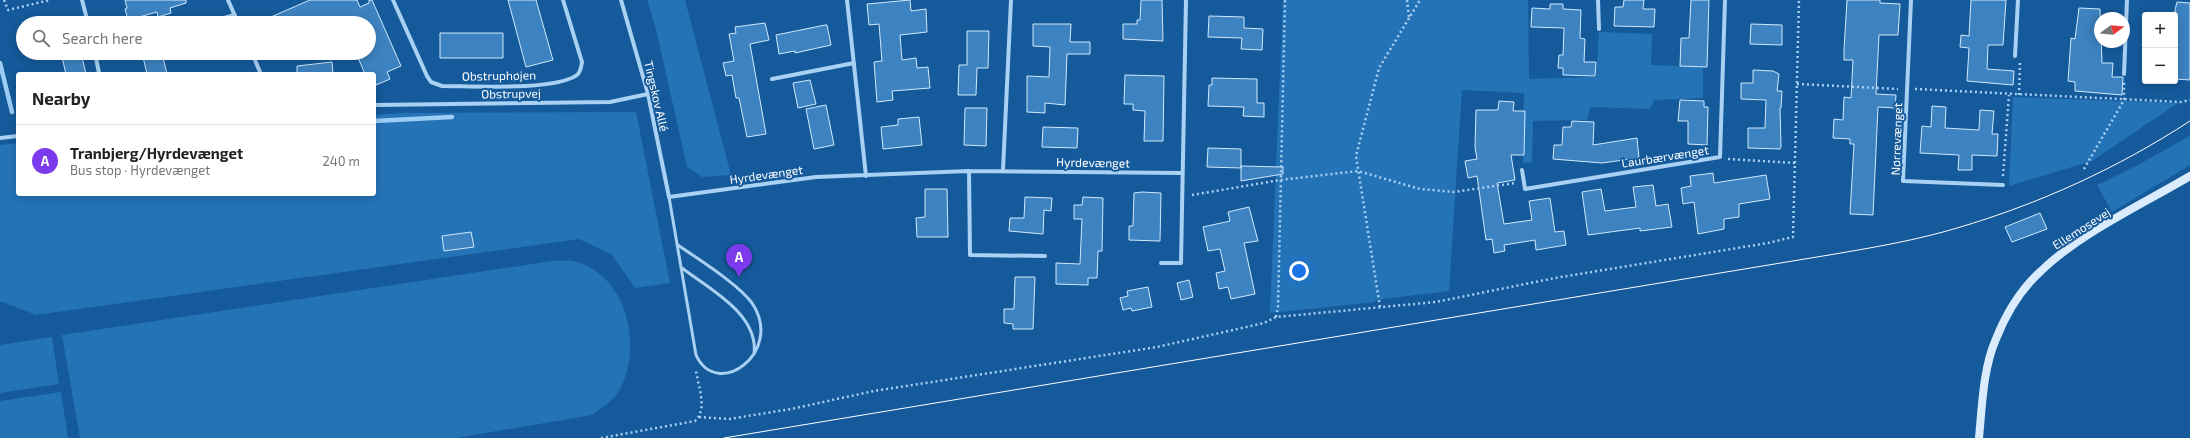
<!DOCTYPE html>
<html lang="en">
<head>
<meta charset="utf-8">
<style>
  body { margin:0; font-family:"Exo 2",sans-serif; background:#f6f6f6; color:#222 }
  .controls { position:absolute; right:12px; top:12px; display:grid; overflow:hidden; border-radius:4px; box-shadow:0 2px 10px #0003 }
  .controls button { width:36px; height:36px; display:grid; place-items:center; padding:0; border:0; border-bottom:1px solid #e0e0e0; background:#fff; color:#222; font:20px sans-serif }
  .compass { position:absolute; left:2094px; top:12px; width:36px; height:36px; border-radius:50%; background:#fff; box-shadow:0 2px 10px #0003; rotate:74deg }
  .you { position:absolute; left:1299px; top:271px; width:14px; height:14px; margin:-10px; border:3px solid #fff; border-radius:50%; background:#1a73e8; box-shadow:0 0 0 6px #1a73e833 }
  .badge { display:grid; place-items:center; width:26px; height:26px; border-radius:50%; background:#7c3aed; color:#fff; font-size:13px; font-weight:700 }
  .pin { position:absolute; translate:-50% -33px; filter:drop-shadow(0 1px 2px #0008) }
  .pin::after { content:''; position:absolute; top:21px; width:14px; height:12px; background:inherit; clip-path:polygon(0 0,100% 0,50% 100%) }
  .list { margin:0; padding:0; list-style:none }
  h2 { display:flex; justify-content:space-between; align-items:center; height:52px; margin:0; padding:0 16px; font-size:17px }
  h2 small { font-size:13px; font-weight:400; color:#767676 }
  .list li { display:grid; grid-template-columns:26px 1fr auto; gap:12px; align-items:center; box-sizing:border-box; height:72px; padding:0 16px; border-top:1px solid #e0e0e0 }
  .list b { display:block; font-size:15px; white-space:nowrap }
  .list p { margin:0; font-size:13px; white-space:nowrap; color:#767676 }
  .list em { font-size:13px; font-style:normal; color:#767676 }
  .icon { flex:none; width:22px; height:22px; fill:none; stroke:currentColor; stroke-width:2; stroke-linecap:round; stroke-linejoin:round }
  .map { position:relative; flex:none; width:2190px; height:438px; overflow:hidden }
  .search { position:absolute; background:#fff; box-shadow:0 2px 10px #0003; left:16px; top:16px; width:360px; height:44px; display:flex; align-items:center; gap:10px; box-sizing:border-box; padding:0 14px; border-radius:22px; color:#767676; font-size:15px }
  .panel { position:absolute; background:#fff; box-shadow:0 2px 10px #0003; left:16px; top:72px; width:360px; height:124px; border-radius:4px }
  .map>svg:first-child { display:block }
</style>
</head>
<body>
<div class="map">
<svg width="2190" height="438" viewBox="0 0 2190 438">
  <rect width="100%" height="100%" fill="#155a9b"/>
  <path fill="#2473b7" d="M 647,0 L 685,0 L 731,175 L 702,177 L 687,167 L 656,29 Z
    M 1283,0 L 1528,0 L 1529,79 L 1596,77 L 1599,32 L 1652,34 L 1651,65 L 1703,67 L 1703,98 L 1654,100 L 1650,109 L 1590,107 L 1587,120 L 1533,121 L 1532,162 L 1523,163 L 1524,93 L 1462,90 L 1449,291 L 1375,300 L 1375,302 L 1270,313 Z
    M 2013,97 L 2178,103 L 2092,161 L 2009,186 Z
    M 636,112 L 670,283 L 635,288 L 612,255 L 579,239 L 36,315 L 0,301 L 0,145 L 18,143 L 18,194 L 374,194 L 374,115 L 403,113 Z
    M 2190,136 L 2190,165 L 2112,212 L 2097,185 L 2136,166 Z
    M 552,261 C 558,261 567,260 573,261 C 627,273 644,347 619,391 C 612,402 602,408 592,415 L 456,438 L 80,438 L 62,335 Z
    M 52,337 L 59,384 L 0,393 L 0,345 Z
    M 61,392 L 68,438 L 0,438 L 0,401 Z"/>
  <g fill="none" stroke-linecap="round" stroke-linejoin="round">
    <path stroke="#9ccdf5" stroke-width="4.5" d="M 0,63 L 12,112
      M 374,121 L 452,117"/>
  </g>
  <path fill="#3d83c1" stroke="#d1e9fd" d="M 125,0 L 186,0 L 186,3 L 170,8 L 171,13 L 158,17 L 157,12 L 128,20 L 125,9 L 127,8 Z
    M 310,0 L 357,0 L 360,7 L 369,3 L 369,0 L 372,0 L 401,66 L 387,72 L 390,79 L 376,85 L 374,74 L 365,74 L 356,53 L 369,53 L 369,23 L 257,23 Z
    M 508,0 L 536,0 L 553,60 L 526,67 Z
    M 910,0 L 911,11 L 926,9 L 927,32 L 900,35 L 902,60 L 916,58 L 917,68 L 928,67 L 930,88 L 892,91 L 893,100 L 877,102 L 874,62 L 882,61 L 879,24 L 869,25 L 867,4 Z
    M 1141,0 L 1162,0 L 1163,41 L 1123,39 L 1123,24 L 1137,24 L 1137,20 L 1140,20 Z
    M 1624,0 L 1644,0 L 1643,9 L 1655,9 L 1654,27 L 1614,26 L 1615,7 L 1623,7 Z
    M 1691,0 L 1709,0 L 1707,67 L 1680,66 L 1681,38 L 1689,38 Z
    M 1847,0 L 1880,0 L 1880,3 L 1900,4 L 1898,35 L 1879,35 L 1876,94 L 1896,95 L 1895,108 L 1878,107 L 1873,215 L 1850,214 L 1854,144 L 1850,144 L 1850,139 L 1833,138 L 1834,119 L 1843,120 L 1844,97 L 1851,98 L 1853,60 L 1844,60 L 1844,50 Z
    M 1971,0 L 2006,0 L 2003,45 L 1988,45 L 1987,69 L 2014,71 L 2013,85 L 1967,81 L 1969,48 L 1960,47 L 1961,35 L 1969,36 Z
    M 2177,2 L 2190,3 L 2190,80 L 2175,79 L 2175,10 Z
    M 1550,4 L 1563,4 L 1563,9 L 1581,10 L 1580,38 L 1585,39 L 1584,62 L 1596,62 L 1595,76 L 1563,75 L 1563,68 L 1558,68 L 1559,55 L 1563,55 L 1564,28 L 1531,27 L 1532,8 L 1550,9 Z
    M 2079,8 L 2100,9 L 2102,63 L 2113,63 L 2112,77 L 2123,77 L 2122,95 L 2075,91 L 2075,82 L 2068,81 L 2071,38 L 2075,39 Z
    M 1209,16 L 1244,17 L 1244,28 L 1263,29 L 1262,50 L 1241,49 L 1242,38 L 1208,37 Z
    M 765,23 L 769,40 L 750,44 L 766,134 L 747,137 L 739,98 L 736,98 L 732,75 L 726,76 L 723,63 L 734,61 L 729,34 L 736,33 L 735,27 Z
    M 1033,24 L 1071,24 L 1070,42 L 1090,42 L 1090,54 L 1067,54 L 1065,105 L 1045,103 L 1045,113 L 1027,112 L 1027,76 L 1049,77 L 1050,47 L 1033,46 Z
    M 1751,24 L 1782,25 L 1782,45 L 1750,44 Z
    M 825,25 L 827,25 L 831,45 L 795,53 L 795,51 L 779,54 L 776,35 Z
    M 967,31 L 989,31 L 988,68 L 977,68 L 976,95 L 958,95 L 959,65 L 967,65 Z
    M 440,33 L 503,33 L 503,58 L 440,58 Z
    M 61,53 L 81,53 L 86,74 L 66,74 Z
    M 142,53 L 162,53 L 167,74 L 147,74 Z
    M 332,62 L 333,74 L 297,74 L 297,66 Z
    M 1753,70 L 1773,71 L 1779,74 L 1777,91 L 1782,91 L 1781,108 L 1780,108 L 1781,147 L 1780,149 L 1748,148 L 1748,128 L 1765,128 L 1766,100 L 1741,99 L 1741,83 L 1753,83 Z
    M 1125,75 L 1164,76 L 1163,141 L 1144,141 L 1145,111 L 1133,110 L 1133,104 L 1124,104 Z
    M 1212,78 L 1257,79 L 1257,103 L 1264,103 L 1264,117 L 1243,116 L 1244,107 L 1208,106 L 1209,85 L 1212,85 Z
    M 810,80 L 816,104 L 798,108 L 793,83 Z
    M 1680,100 L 1704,101 L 1704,107 L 1708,107 L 1707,145 L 1688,144 L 1688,121 L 1678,121 Z
    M 1499,101 L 1514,102 L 1513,111 L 1525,111 L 1524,155 L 1511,155 L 1515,180 L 1497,183 L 1504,224 L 1532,220 L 1529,201 L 1550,198 L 1555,232 L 1564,231 L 1566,245 L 1536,250 L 1535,240 L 1504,245 L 1505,251 L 1494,253 L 1492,239 L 1486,240 L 1477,176 L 1468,178 L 1465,161 L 1477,159 L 1475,147 L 1476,110 L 1498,110 Z
    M 826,105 L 834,145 L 814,149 L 806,109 Z
    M 1932,106 L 1946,107 L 1945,128 L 1979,130 L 1980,110 L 1994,111 L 1992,134 L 1998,134 L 1997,156 L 1972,155 L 1972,170 L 1958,170 L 1959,155 L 1920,153 L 1922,126 L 1931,127 Z
    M 965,108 L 987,108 L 986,146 L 964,145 Z
    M 919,117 L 922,145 L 883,149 L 881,127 L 898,125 L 898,119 Z
    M 1572,121 L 1594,122 L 1593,145 L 1637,138 L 1639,158 L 1602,163 L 1553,159 L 1554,145 L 1562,145 L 1563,127 L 1571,127 Z
    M 1043,127 L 1078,128 L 1077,148 L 1042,147 Z
    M 1208,148 L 1241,149 L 1241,168 L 1207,167 Z
    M 1241,166 L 1283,167 L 1283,174 L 1241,181 Z
    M 1713,173 L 1714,183 L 1766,175 L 1770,199 L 1739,204 L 1739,217 L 1724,219 L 1724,229 L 1698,234 L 1694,202 L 1683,204 L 1681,188 L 1691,186 L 1690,176 Z
    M 1653,185 L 1656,206 L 1668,204 L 1672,227 L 1640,231 L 1640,228 L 1588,235 L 1582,192 L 1601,189 L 1605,211 L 1636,207 L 1633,187 Z
    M 925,189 L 947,189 L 948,237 L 917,237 L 916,218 L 925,217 Z
    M 1142,192 L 1161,193 L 1160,241 L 1129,240 L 1129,226 L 1133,226 L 1134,193 Z
    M 1025,197 L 1052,198 L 1051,211 L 1044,210 L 1043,234 L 1009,231 L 1010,218 L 1024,218 Z
    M 1083,197 L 1103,198 L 1102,251 L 1098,251 L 1097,278 L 1088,278 L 1088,285 L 1056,284 L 1056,263 L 1080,264 L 1082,219 L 1074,219 L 1074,205 L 1082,205 Z
    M 1249,207 L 1258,241 L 1244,243 L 1255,294 L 1231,299 L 1228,287 L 1219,289 L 1216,273 L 1225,271 L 1220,249 L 1208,251 L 1203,227 L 1230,221 L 1228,212 Z
    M 2040,213 L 2047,229 L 2012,242 L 2005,227 Z
    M 471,232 L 474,247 L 444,251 L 442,236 Z
    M 1015,277 L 1035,277 L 1033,329 L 1013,329 L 1013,324 L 1004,323 L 1004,309 L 1014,309 Z
    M 1189,280 L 1193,297 L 1181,300 L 1177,283 Z
    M 1148,287 L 1152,307 L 1132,311 L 1131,308 L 1123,310 L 1120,298 L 1128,296 L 1127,291 Z"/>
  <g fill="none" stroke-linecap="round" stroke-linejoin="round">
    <path stroke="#a9d1f3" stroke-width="2.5" stroke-dasharray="2 3" stroke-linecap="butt" d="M 4,0 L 8,10 L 50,0
      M 1407,0 L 1409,17
      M 1797,84 L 1898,89
      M 1915,89 L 2181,102 L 2190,100
      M 2019,95 L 2020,62
      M 1728,159 L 1795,163
      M 2084,169 L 2124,100 L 2124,82
      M 2003,176 L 2009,95
      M 1192,195 L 1280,180 L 1358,171 L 1420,189 L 1454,192 L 1515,183
      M 1380,307 L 1356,156 L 1379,68 L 1420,0
      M 1276,317 L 1278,307 L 1285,0
      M 699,417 L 729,419 L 791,409 L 874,391 L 1157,347 L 1264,323 L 1276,317 L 1436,302 L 1555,278 L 1768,243 L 1793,237 L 1799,0
      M 601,438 L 695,421 C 708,409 698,386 696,371"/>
    <path stroke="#a9d1f3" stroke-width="3" d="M 669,197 L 696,355 C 717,401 785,352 752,303 C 737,283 699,260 678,245
      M 682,268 C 709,289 759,314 754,354"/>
    <path stroke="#a9d1f3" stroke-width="4" d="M 82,0 L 88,23
      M 228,0 L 238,23
      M 393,0 L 427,76 L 431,82 L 442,86 C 472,86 555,91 577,75 C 581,72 581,67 582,62 L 563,0
      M 621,0 L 648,94 L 669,197 L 816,177 L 969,171 L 1182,173
      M 847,0 L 866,176
      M 1598,0 L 1599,29
      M 1911,0 L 1903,181 L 2003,185
      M 205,23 L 235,15
      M 95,53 L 99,73
      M 252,53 L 260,72
      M 2015,56 L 2018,0
      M 2124,74 L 2127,0
      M 772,79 L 854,63
      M 374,105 L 610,102 L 648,94
      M 0,138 L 18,136
      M 1003,170 L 1011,0
      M 1522,170 L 1525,189 L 1720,157 L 1725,0
      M 969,171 L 970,255 L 1045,256
      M 1161,263 L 1181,263 L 1186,0"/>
    <path stroke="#d9ebfc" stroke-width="8" d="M 1979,438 C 1982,407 1983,368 1996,339 C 2006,314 2021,289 2041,271 C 2080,233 2143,204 2190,176"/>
    <path stroke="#fff" stroke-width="1" d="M 724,438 L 1835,254 C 1876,247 1917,240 1957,228 C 2039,204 2118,168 2190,121"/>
  </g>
  <g text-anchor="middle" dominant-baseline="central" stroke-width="4" stroke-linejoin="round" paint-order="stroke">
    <g font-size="12" fill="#fff" stroke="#155a9b">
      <text transform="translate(499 75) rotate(-1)">Obstruphøjen</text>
      <text transform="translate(511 93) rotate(-1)">Obstrupvej</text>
      <text transform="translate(657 96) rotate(77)">Tingskov Allé</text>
      <text transform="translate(1896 139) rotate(-88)">Nørrevænget</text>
      <text transform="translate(1665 156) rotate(-9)">Laurbærvænget</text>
      <text transform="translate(1093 162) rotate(1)">Hyrdevænget</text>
      <text transform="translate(766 174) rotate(-8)">Hyrdevænget</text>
      <text transform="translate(2081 228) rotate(-33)">Ellemosevej</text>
    </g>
  </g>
</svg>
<div class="controls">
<button>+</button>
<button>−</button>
</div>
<svg class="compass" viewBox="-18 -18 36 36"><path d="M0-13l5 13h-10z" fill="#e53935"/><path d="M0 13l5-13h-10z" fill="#767676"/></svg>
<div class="you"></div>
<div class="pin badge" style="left:739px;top:277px">A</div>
<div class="search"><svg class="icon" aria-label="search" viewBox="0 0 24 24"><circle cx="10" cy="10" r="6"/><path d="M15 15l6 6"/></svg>Search here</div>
<section class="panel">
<h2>Nearby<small></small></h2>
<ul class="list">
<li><span class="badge">A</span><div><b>Tranbjerg/Hyrdevænget</b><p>Bus stop · Hyrdevænget</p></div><em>240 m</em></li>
</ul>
</section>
</div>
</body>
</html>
